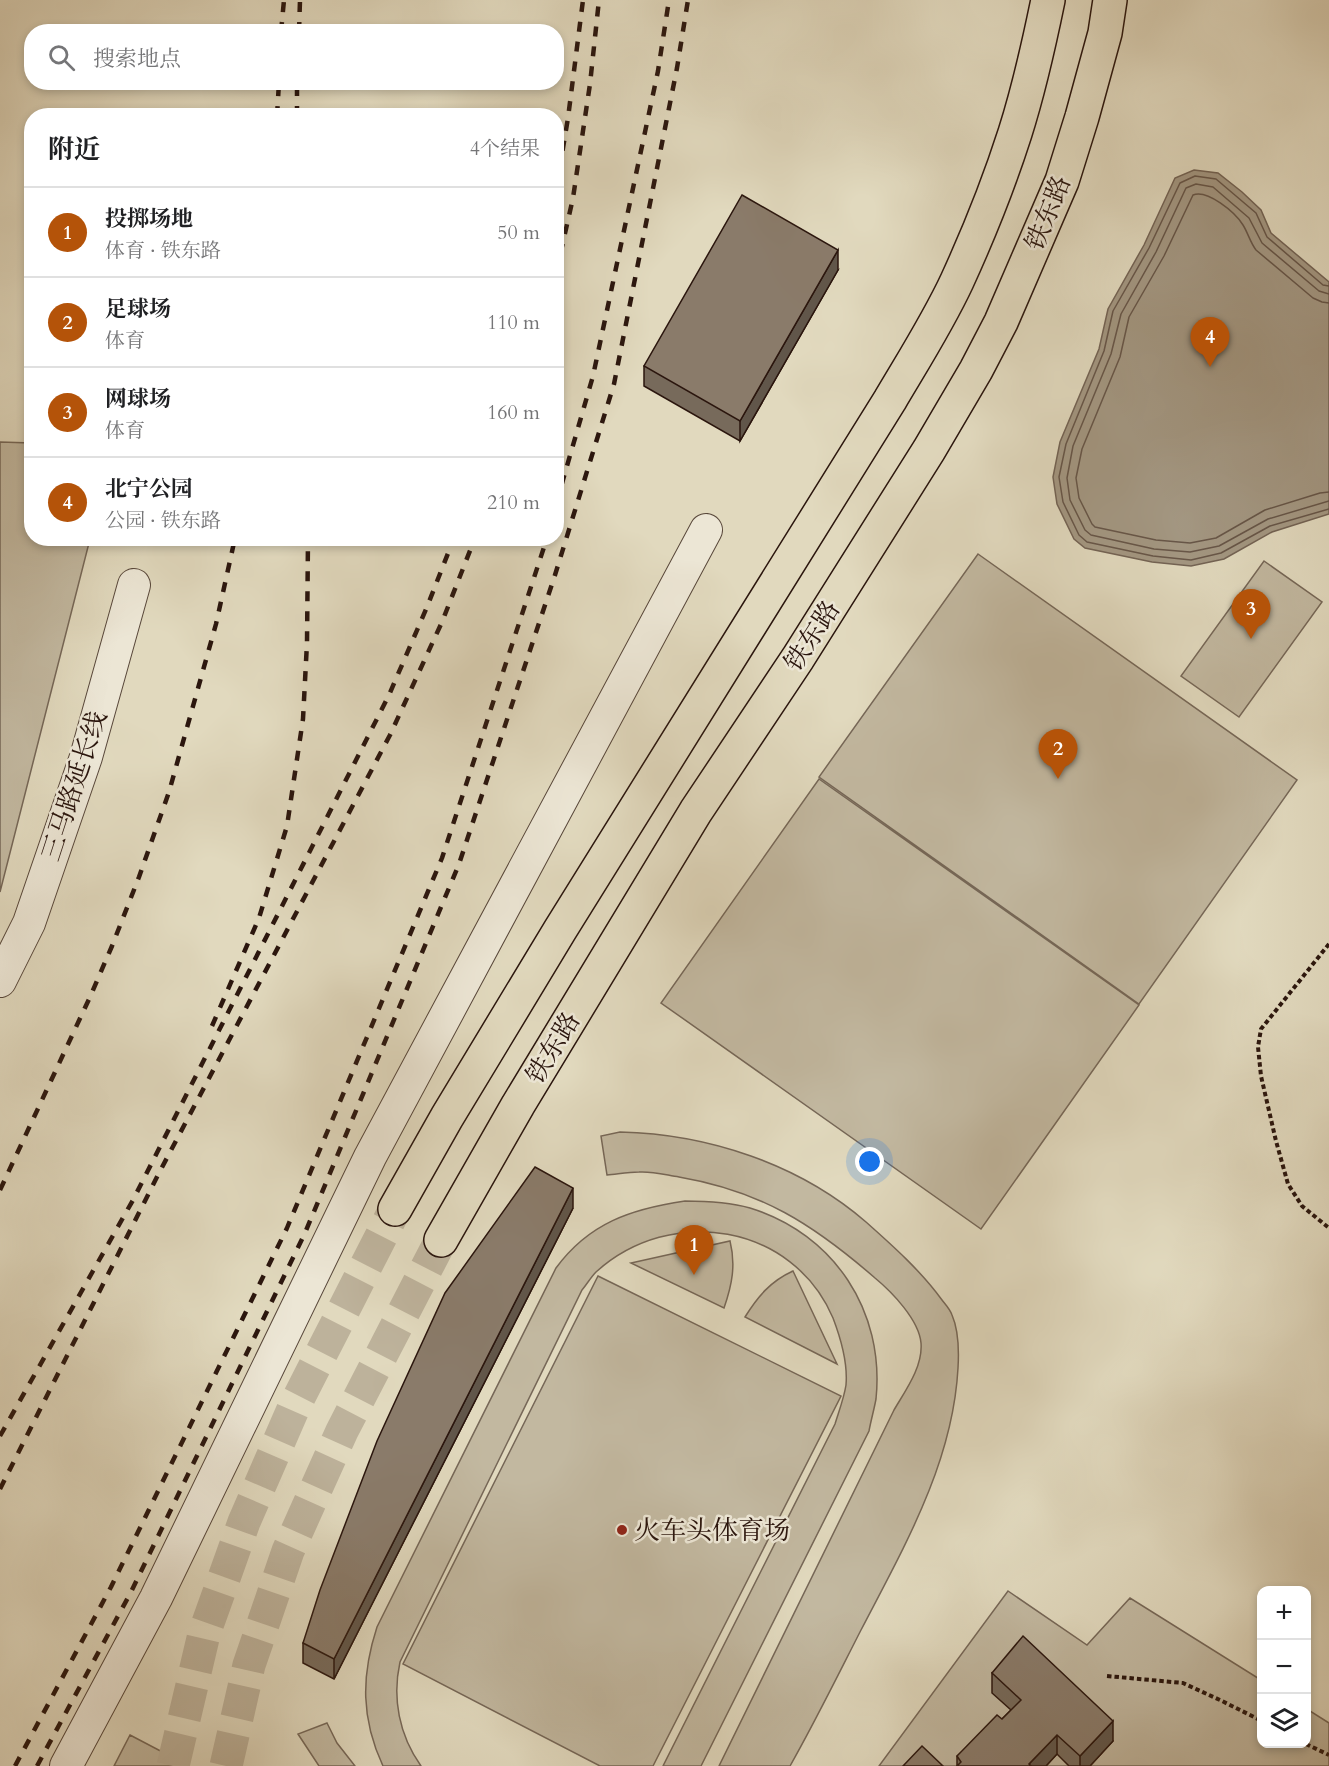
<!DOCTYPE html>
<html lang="zh">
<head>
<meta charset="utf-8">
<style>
  body { margin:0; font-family:Cardo,"Noto Serif SC",serif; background:#f2f2f2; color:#202124 }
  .controls { position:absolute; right:18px; bottom:18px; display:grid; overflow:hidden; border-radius:12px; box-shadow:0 3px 9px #0003 }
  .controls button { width:54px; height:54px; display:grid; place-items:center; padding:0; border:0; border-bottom:2px solid #e0e0e0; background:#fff; color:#202124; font:30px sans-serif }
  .you { position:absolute; left:870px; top:1162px; width:21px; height:21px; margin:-15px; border:4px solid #fff; border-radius:50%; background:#1a73e8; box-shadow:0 0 0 9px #1a73e833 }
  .badge { display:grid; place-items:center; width:39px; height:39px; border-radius:50%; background:#b45309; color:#fff; font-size:20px; font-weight:700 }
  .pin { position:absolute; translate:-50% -50px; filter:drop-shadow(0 2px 3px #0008) }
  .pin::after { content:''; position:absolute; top:32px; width:21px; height:18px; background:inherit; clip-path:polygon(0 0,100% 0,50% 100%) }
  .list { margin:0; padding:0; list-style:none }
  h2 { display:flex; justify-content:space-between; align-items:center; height:78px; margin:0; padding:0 24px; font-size:26px }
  h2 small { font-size:20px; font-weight:400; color:#757577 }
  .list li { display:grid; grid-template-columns:39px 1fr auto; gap:18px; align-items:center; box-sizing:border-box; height:90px; padding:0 24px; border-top:2px solid #e0e0e0 }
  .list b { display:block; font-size:22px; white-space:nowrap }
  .list p { margin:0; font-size:20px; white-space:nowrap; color:#757577 }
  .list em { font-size:20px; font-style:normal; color:#757577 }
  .icon { flex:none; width:33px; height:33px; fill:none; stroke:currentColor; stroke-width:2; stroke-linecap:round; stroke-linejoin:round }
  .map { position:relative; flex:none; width:1329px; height:1766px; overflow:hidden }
  .search { position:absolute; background:#fff; box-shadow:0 3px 9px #0003; left:24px; top:24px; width:540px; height:66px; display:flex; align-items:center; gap:15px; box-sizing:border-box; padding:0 21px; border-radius:24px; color:#757577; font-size:22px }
  .panel { position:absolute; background:#fff; box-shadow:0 3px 9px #0003; left:24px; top:108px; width:540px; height:438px; border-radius:24px }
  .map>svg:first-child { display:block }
</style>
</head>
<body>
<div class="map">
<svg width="1329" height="1766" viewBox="0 0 1329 1766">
  <rect width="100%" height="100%" fill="#e1d9be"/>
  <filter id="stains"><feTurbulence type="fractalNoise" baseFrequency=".00333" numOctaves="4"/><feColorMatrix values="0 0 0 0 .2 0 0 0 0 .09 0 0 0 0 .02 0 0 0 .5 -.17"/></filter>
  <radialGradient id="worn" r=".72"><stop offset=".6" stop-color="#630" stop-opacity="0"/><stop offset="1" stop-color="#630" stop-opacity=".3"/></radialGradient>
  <path fill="#c2b8a0" stroke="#766757" stroke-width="1.5" d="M 0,442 L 31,443 L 32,538 L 90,539 L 0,892 Z
    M 978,554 L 1297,780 L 1139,1004 L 819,777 Z
    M 1264,561 L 1322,602 L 1239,717 L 1181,676 Z
    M 819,779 L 1139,1005 L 981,1229 L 661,1003 Z
    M 620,1132 C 708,1134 799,1164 866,1222 C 893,1246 921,1271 942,1300 C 945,1304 950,1309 952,1315 C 959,1331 959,1351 958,1368 C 953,1463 904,1547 861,1630 C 838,1675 815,1722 790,1766 L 719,1766 L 894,1410 C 905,1391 923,1367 921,1343 C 919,1320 892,1292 875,1278 C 813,1224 761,1191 679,1177 C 666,1175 652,1171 639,1172 C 628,1172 618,1174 607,1175 L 601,1136 Z
    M 685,1201 C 707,1201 729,1202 750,1208 C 834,1234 885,1311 876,1399 C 874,1410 871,1420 869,1431 L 701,1766 L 663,1766 L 835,1424 C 839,1411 844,1398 846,1385 C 848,1362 841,1339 833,1318 C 793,1224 671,1204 596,1272 C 591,1277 587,1284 582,1290 L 400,1662 C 392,1698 399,1735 421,1766 L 383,1766 C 361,1719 361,1676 377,1627 L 556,1268 C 589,1223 631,1209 685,1201 Z
    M 730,1241 C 736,1265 732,1285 724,1308 L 631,1263 Z
    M 793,1271 L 837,1364 L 745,1317 C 758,1296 771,1281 793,1271 Z
    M 598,1276 L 841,1396 L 653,1766 L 600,1766 L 403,1664 Z
    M 1008,1591 L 1087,1645 L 1130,1598 L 1261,1680 L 1262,1744 L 1306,1744 L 1307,1709 L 1329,1723 L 1329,1766 L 879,1766 Z
    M 327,1723 L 337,1743 L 355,1766 L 319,1766 L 298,1734 Z
    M 130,1735 L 189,1766 L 114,1766 Z"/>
  <path fill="#a39782" stroke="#736354" stroke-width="1.5" d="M 1194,170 L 1218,173 L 1242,192 L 1261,210 L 1271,233 L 1329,282 L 1329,514 L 1272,532 L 1224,559 L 1191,566 L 1152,562 L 1085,548 L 1074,539 L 1057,504 L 1053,477 L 1060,442 L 1099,349 L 1108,309 L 1144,245 L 1175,178 Z"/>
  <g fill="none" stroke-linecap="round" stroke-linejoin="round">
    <path stroke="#675648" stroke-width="1.5" d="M 1329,286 L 1323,285 L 1267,237 L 1256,213 L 1216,179 L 1195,176 L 1180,183 L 1149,248 L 1113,311 L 1104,351 L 1066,444 L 1059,477 L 1063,502 L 1079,535 L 1087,542 L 1153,556 L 1191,560 L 1221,553 L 1270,526 L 1329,509
      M 1329,294 L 1319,291 L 1262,243 L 1249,218 L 1213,187 L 1196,184 L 1186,188 L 1156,252 L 1121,314 L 1111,354 L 1073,446 L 1067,478 L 1070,500 L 1085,530 L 1091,535 L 1154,549 L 1190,552 L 1219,546 L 1268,519 L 1329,501
      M 1329,303 L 1322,302 L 1313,298 L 1256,250 C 1250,242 1248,233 1243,225 C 1235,212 1207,189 1193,195 L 1164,256 L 1129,317 L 1120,357 L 1082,449 L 1076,478 L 1079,498 L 1092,524 L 1095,527 L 1156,540 L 1190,543 L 1216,538 L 1265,510 L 1320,493 L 1329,492"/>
    <path stroke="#bdb29b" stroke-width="33" stroke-dasharray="33 16" stroke-linecap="butt" d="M 173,1766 L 204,1634 L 244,1522 L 294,1407 L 395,1209
      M 226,1766 L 249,1665 L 288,1551 L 342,1431 L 441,1240"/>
    <defs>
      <path id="minor" d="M 0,981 L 29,923 L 86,757 L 134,585
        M 66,1766 L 156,1598 L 370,1157 L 706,530"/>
      <path id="trunk" d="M 395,1209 L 447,1117 L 560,930 L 890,400 C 913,361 938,322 957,281 C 979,233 999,183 1015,133 C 1029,89 1039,44 1048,0
        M 441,1240 L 518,1105 L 696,811 L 798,658 L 929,450 L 976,370 L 1001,322 L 1062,181 L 1082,117 L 1105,33 L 1110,0"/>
    </defs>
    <use href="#minor" stroke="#58473a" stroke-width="34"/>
    <use href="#trunk" stroke="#2b160e" stroke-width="36"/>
    <path stroke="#2b160e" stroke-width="4" stroke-dasharray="4.5 3" stroke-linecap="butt" d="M 1329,944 L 1261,1029 L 1258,1047 L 1261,1076 L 1276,1141 L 1288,1184 L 1302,1206 L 1329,1228
      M 1107,1676 L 1183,1683 L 1222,1701 L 1262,1721
      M 1306,1744 L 1329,1755"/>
    <use href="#minor" stroke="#ece6d5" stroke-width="32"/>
    <use href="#trunk" stroke="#e1d9be" stroke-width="33"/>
    <path stroke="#2b160e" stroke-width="4.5" stroke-dasharray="10 10" stroke-linecap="butt" d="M 281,32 L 284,0
      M 299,32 L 300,0
      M 277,116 L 279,82
      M 297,116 L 297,82
      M 556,190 L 568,118 L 583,0
      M 556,273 L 573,198 L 590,84 L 599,0
      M 556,504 L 593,376 L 658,71 L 669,0
      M 212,1026 L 259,918 L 287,826 L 303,719 L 307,643 L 308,538
      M 0,1190 L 90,997 L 112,946 L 139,877 L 169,792 L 216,624 L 235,538
      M 0,1436 L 133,1200 L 389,695 L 427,607 L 454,538
      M 0,1489 L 159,1173 L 390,735 L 442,622 L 475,538
      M 15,1766 L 111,1587 L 287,1228 L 442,858 L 547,538
      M 37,1766 L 131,1592 L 305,1233 L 459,864 L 555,575 L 614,384 L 677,68 L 688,0"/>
  </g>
  <path fill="#776a5b" stroke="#2b160e" stroke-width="1.5" d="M 838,270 L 740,441 L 644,386 L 644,366 Z
    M 573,1208 L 334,1679 L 303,1663 L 303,1643 Z
    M 992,1673 L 1113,1741 L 1090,1766 L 1069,1766 L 1057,1754 L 1046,1766 L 957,1766 L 957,1756 L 1002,1719 L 1011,1710 L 992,1693 Z"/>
  <path fill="#61564a" stroke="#2b160e" stroke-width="1.5" d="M 838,250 L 838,270 L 740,441 L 740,421 Z
    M 573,1188 L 573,1208 L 334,1679 L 334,1659 Z
    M 1113,1721 L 1113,1741 L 1090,1766 L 1080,1766 L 1080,1756 Z
    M 1057,1735 L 1057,1754 L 1046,1766 L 1029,1766 L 1029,1764 Z"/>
  <path fill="#8a7b6a" stroke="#2b160e" stroke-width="1.5" d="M 742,195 L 838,250 L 740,421 L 644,366 Z
    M 535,1167 L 573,1188 L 334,1659 L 303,1643 L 320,1590 L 377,1441 L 445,1293 Z
    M 1023,1636 L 1113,1721 L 1080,1756 L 1057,1735 L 1029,1764 L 1031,1766 L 957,1766 L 961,1762 L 957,1756 L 997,1715 L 1002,1719 L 1021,1700 L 992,1673 Z
    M 922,1746 L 943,1766 L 903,1766 Z"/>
  <circle fill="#8f2418" stroke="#ece6d5" stroke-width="2" cx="622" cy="1530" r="6"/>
  <g text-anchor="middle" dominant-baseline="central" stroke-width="5" stroke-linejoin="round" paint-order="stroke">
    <g font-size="26" fill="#2b160e" stroke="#ece6d5">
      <text transform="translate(1048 213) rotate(-68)">铁东路</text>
      <text transform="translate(812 636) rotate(-57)">铁东路</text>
      <text transform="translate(74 786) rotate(-72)">三马路延长线</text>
      <text transform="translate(553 1048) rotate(-59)">铁东路</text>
    </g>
    <g font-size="26" fill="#2b160e" stroke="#ece6d5" text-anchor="start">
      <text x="634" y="1530">火车头体育场</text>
    </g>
  </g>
  <rect width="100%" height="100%" filter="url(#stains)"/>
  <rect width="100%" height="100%" fill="url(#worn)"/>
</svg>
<div class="controls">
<button>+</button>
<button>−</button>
<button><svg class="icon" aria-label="layers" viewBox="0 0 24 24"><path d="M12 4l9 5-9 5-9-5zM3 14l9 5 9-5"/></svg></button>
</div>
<div class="you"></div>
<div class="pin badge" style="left:694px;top:1275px">1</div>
<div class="pin badge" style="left:1058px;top:779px">2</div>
<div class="pin badge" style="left:1251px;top:639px">3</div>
<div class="pin badge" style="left:1210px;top:367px">4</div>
<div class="search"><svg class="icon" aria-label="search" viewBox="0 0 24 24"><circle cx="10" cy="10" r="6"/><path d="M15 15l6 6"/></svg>搜索地点</div>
<section class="panel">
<h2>附近<small>4个结果</small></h2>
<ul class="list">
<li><span class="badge">1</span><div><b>投掷场地</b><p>体育 · 铁东路</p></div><em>50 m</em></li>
<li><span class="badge">2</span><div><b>足球场</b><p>体育</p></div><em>110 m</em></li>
<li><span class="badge">3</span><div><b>网球场</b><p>体育</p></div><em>160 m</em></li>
<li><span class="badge">4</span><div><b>北宁公园</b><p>公园 · 铁东路</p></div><em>210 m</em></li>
</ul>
</section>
</div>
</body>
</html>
